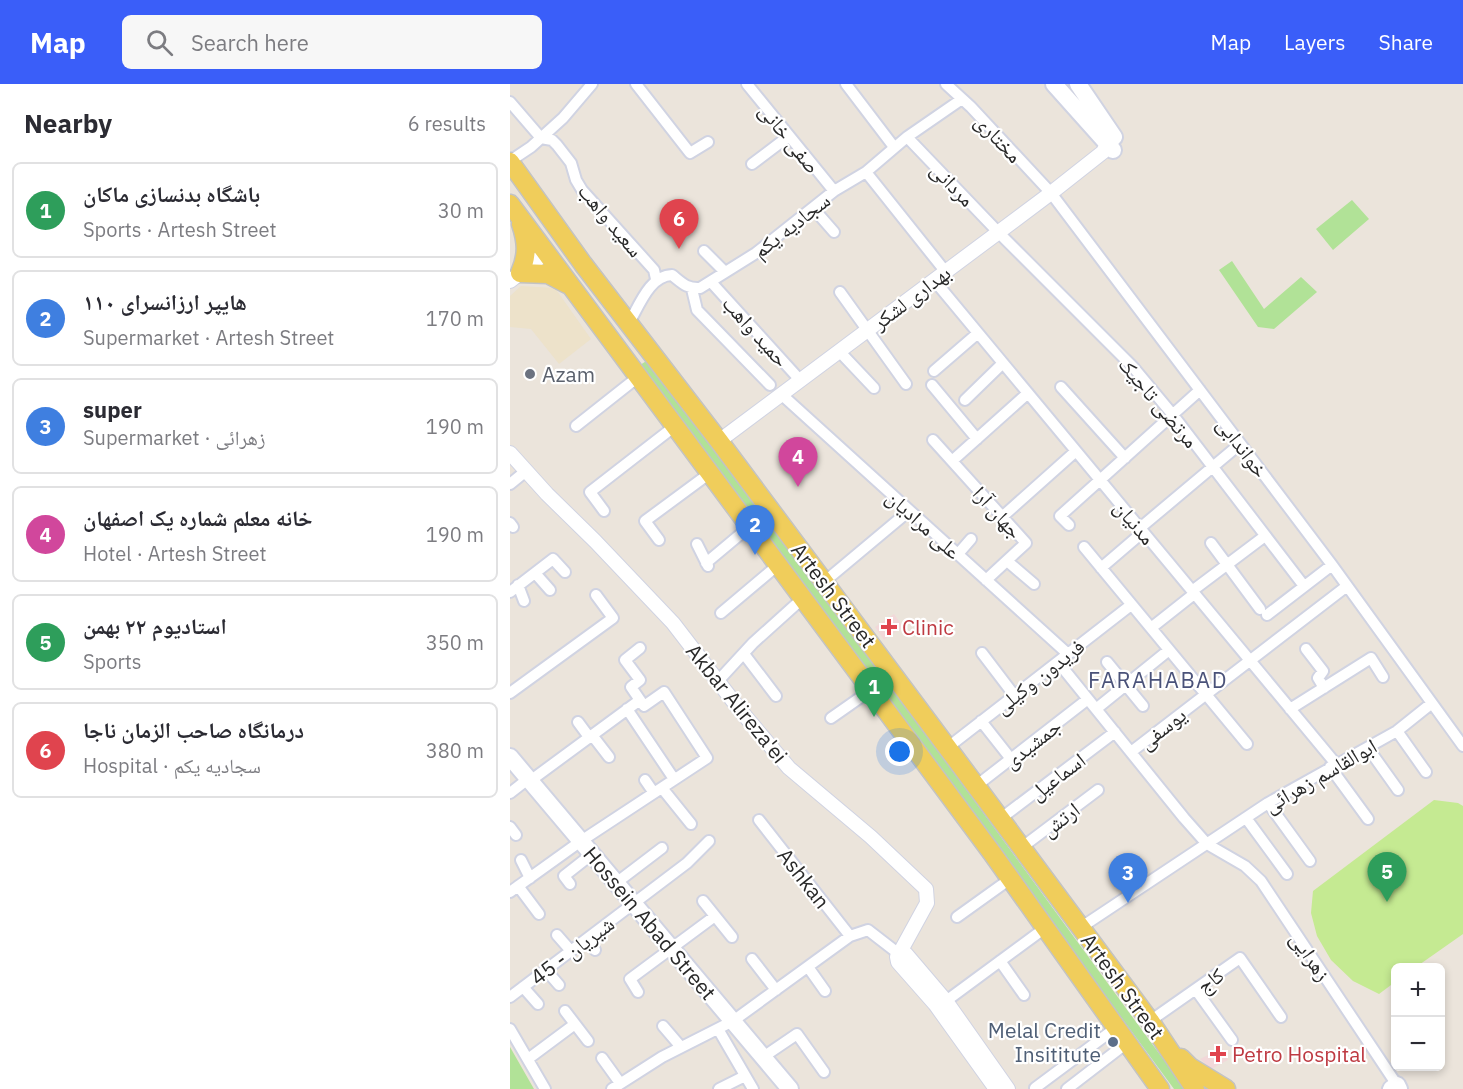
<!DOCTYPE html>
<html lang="en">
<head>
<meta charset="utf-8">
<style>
  body { margin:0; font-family:"IBM Plex Sans","Noto Naskh Arabic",sans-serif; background:#f7f7f7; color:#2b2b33 }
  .controls { position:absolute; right:18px; bottom:18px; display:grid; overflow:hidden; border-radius:9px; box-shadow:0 3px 9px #0003 }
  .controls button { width:54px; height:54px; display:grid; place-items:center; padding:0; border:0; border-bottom:2px solid #e1e1e2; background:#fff; color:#2b2b33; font:30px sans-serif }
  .you { position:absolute; left:390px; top:668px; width:21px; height:21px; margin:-15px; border:4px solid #fff; border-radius:50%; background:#1a73e8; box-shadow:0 0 0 9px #1a73e833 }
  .badge { display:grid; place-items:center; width:39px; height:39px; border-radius:50%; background:#3a5ef9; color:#fff; font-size:20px; font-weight:700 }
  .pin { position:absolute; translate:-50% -50px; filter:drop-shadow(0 2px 3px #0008) }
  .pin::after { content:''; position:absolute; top:32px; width:21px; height:18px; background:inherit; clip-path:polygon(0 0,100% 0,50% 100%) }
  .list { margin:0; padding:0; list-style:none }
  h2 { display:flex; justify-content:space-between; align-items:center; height:78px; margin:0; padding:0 24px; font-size:26px }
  h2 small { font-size:20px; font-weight:400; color:#7c7c81 }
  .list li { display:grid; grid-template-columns:39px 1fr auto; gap:18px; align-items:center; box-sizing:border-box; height:96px; margin:0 12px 12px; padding:0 12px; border:2px solid #e1e1e2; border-radius:9px }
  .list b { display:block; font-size:22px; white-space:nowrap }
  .list p { margin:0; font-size:20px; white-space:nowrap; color:#7c7c81 }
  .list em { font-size:20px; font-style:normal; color:#7c7c81 }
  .icon { flex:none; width:33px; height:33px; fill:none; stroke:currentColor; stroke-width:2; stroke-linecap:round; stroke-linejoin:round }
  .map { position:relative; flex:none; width:953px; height:1005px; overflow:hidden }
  header { display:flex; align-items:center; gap:36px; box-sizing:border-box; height:84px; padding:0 30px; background:#3a5ef9; color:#fff }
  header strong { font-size:28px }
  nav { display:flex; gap:33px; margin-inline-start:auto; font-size:21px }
  .search { width:420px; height:54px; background:#f7f7f7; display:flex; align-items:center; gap:15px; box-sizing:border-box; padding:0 21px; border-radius:9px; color:#7c7c81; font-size:22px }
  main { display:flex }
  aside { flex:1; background:#fff }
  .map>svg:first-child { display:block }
</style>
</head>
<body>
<header>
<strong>Map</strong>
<div class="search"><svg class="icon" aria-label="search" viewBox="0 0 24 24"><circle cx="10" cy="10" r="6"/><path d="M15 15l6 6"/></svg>Search here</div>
<nav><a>Map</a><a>Layers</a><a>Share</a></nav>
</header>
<main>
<aside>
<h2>Nearby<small>6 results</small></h2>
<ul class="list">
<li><span class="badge" style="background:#2e9e5b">1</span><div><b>باشگاه بدنسازی ماکان</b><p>Sports · Artesh Street</p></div><em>30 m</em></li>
<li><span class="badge" style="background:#3f7fe0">2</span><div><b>هایپر ارزانسرای ۱۱۰</b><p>Supermarket · Artesh Street</p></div><em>170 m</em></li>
<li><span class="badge" style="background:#3f7fe0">3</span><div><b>super</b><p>Supermarket · زهرائی</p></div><em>190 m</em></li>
<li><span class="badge" style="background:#d1479c">4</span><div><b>خانه معلم شماره یک اصفهان</b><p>Hotel · Artesh Street</p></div><em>190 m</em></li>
<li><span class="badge" style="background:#2e9e5b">5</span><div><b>استادیوم ۲۲ بهمن</b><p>Sports</p></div><em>350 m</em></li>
<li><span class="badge" style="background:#e0444e">6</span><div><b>درمانگاه صاحب الزمان ناجا</b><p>Hospital · سجادیه یکم</p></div><em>380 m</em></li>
</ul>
</aside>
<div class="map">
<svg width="953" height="1005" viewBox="0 0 953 1005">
  <rect width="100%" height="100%" fill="#ebe4db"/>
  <path fill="#ede2ca" d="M 11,202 L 45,204 L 81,255 L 49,280 L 21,245 L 0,243 L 0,212 Z"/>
  <path fill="#f2d8d9" d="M 384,530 L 393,543 L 374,556 L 365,543 Z
    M 712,964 L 718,976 L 701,985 L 690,975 Z"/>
  <path fill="#b1e297" d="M 842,116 L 859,135 L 823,166 L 806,145 Z
    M 722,177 L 754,225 L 791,193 L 807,208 L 764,245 L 748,243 L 709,186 Z
    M 138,276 L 347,556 L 675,1005 L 664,1005 L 210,387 L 130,281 Z
    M 0,963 L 24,1005 L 0,1005 Z"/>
  <path fill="#c5ea92" d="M 924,716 L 948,719 L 953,722 L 953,850 L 906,883 L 886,884 L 885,898 L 869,910 L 843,897 L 821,876 L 807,852 L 801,829 L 803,807 Z"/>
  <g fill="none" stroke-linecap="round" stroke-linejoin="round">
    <defs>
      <path id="minor" d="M 126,0 L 180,69 L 198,58
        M 237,0 L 324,107
        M 336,0 L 384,63
        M 436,0 L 461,23 L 541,109 L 822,481 L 953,662
        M 0,18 L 31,54 L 42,56 L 47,61 L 61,79 L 66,96 L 72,106 L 144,186 L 146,195
        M 397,53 L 488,148 L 623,283 L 663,331 L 794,502
        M 0,77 L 21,63 L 53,34 L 82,0
        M 242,80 L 279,52
        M 356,88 L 435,187
        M 303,124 L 324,148
        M 194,167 L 215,188
        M 424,196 L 826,680
        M 201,198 L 290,296
        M 182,205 L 187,226 L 260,301
        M 330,208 L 396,300
        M 119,239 C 129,222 140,191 162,191 C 172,199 177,205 190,204 L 246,169 L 324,107 L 356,88 L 397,53 L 452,15
        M 329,267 L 364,304
        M 424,287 L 468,249
        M 422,301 L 467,355
        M 551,303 L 615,374
        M 271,310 L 558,570
        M 455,316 L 493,279
        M 66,342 L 128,293
        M 423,356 L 516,459 L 476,496
        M 442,377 L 518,309
        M 0,400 L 16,387
        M 94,427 L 80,408 L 165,342
        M 492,433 L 566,367
        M 0,439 L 3,443
        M 559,441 L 550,432 L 690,306
        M 630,444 L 730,360
        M 149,456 L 135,437 L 200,389
        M 701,459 L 750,525
        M 187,460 L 198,482
        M 574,463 L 737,660
        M 448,470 L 461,455
        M 497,477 L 524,500
        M 196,479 L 239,443
        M 591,484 L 633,448
        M 25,489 L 40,506
        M 314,498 L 399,427
        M 8,501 L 14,517
        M 682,507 L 755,452
        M 0,508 L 43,475 L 55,488
        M 211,529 L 268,481
        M 757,531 L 822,481
        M 641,544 L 684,510
        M 796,565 L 813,587 L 808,594 L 814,604
        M 472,569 L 504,611
        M 234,570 L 266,612
        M 548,578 L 674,734 L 697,760 L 735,782 L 751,797 L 887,1001
        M 597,578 L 633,622
        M 208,597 L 243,559 L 293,514
        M 0,609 L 103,534 L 86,511
        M 117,625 L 164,695
        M 586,625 L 659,566
        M 780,625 L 861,574 L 873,593
        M 321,634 L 361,606
        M 471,637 L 501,675
        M 68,638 L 79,653
        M 887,647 L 916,688
        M 82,651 L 99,673
        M 437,664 L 621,521
        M 858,664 L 888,706
        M 621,668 L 837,502
        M 820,683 L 858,735
        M 135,696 L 144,709
        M 20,697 L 130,616
        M 466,702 L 578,615
        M 152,704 L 181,740
        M 0,709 L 18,695
        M 758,719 L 800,777
        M 736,734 L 777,790
        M 490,735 L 605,648
        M 249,736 L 340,852
        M 0,743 L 6,751
        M 511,764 L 588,706
        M 11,776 L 20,794
        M 106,799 L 152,764
        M 60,800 L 54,792 L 82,770
        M 8,802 L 29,830
        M 0,808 L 71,757 L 197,674 L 154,608 L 134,622 L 121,603 L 130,596 L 115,576 L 130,564
        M 193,817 L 222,853
        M 447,833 L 500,795
        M 570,844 L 758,719 L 887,647 L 922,619
        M 47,851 L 61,867
        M 77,855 L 85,866
        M 242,875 L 266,906
        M 490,877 L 514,911
        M 298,883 L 315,907
        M 36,886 L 49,901
        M 13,903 L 28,920
        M 686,906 L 722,956
        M 128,908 L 120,895 L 205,832
        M 0,913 L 177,779 L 199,757
        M 436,917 L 535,844
        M 55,927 L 78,957
        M 640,937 L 730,874 L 771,933
        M 153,942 L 171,963
        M 0,945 L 35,1005
        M 208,945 L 243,1005
        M 253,973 L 287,950 L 314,988
        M 92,974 L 110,999
        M 18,975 L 65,940
        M 525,1004 L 607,943
        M 102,1005 L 152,973 L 223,937 L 340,852 L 358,846 L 389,870
        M 209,1005 L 235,992
        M 557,1005 L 618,958"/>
      <path id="tertiary" d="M 0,197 L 36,169
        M 209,357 L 541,109 L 593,68 L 598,59 L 604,54
        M 0,369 L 37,410 L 85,457 L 163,539 L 230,626 L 279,684 L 361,753 L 416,805 L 417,819 L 389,870
        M 486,1005 L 425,920 L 388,878 L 387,873 L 389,870 L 396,870 L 436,917 L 498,1005"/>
      <path id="secondary" d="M 544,0 L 603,66
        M 568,0 L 604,53
        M 0,673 L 280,1005
        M 881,1005 L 887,1001 L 889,1005"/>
      <path id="primary" d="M 0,78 L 73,180 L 209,357 L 466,702 L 640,937 L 685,1005
        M 0,120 L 482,769 L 650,1005
        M 11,140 C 17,158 18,171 10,189 L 38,190 L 57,200
        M 671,974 L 680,983 L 716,1005"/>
    </defs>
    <use href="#minor" stroke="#d0d3e2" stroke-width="14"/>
    <use href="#tertiary" stroke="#d0d3e2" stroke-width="16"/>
    <use href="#secondary" stroke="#d0d3e2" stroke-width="20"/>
    <use href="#primary" stroke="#c3c3c3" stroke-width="21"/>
    <use href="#minor" stroke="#fff" stroke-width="10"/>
    <use href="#tertiary" stroke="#fff" stroke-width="14"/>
    <use href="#secondary" stroke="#fff" stroke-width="16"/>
    <use href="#primary" stroke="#f0cd5b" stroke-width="18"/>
  </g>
  <circle fill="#6b7280" stroke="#fff" stroke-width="2" cx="20" cy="290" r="6"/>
  <g fill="#e0444e" stroke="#fff" stroke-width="2">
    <path d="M376 534h6v6h6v6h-6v6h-6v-6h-6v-6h6z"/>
    <path d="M705 961h6v6h6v6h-6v6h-6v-6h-6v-6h6z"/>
  </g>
  <circle fill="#5c6f8a" stroke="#fff" stroke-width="2" cx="603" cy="958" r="6"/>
  <g text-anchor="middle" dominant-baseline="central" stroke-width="4.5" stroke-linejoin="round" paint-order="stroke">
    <g font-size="21" fill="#292929" stroke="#fff">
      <text transform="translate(280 54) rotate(51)">صفی خانی</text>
      <text transform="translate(489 54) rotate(47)">مختاری</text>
      <text transform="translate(443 100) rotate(46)">مردانی</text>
      <text transform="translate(101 136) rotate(50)">سعید واهب</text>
      <text transform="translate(281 141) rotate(-38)">سجادیه یکم</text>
      <text transform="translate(401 213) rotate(-37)">بهداری لشکر</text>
      <text transform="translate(246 247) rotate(48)">حمید واهب</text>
      <text transform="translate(649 318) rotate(50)">مرتضی تاجیک</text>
      <text transform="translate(733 363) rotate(53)">خواندابی</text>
      <text transform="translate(488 428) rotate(48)">جهان آرا</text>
      <text transform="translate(625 438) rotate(50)">مدنیان</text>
      <text transform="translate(414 440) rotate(42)">علی مرادیان</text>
      <text transform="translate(324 511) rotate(53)">Artesh Street</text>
      <text transform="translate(529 592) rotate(-38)">فریدون وکیلی</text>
      <text transform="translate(227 619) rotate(51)">Akbar Alireza'ei</text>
      <text transform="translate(652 644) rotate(-38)">یوسفی</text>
      <text transform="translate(522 659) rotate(-38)">جمشیدی</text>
      <text transform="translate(810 691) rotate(-30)">ابوالقاسم زهرائی</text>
      <text transform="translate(547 692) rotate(-37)">اسماعیل</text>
      <text transform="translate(550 735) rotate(-37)">ارتش</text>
      <text transform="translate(294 794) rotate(52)">Ashkan</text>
      <text transform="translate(140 839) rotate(50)">Hossein Abad Street</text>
      <text transform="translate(62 866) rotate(-37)">شیریان - 45</text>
      <text transform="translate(801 872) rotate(56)">زهرایی</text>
      <text transform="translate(700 896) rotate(-36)">کاج</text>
      <text transform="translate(613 902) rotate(54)">Artesh Street</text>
    </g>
    <g font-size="21" fill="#5b616d" stroke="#fff" text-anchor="start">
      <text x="32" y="290">Azam</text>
    </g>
    <g font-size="21" fill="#be3a42" stroke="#fff" text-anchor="start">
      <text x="392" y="543">Clinic</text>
      <text x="722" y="970">Petro Hospital</text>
    </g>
    <g font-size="21" fill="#4e5e75" stroke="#fff" text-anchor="end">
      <text x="591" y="946">Melal Credit<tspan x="591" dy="24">Insititute</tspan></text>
    </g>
    <g font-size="22" letter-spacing="1.5" fill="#4a5279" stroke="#fff">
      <text x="648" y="595">FARAHABAD</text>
    </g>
  </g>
</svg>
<div class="controls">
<button>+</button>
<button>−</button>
</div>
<div class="you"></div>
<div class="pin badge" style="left:364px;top:633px;background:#2e9e5b">1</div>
<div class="pin badge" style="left:245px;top:471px;background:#3f7fe0">2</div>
<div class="pin badge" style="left:618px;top:819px;background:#3f7fe0">3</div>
<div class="pin badge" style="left:288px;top:403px;background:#d1479c">4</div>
<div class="pin badge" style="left:877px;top:818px;background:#2e9e5b">5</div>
<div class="pin badge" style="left:169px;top:165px;background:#e0444e">6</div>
</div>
</main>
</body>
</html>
